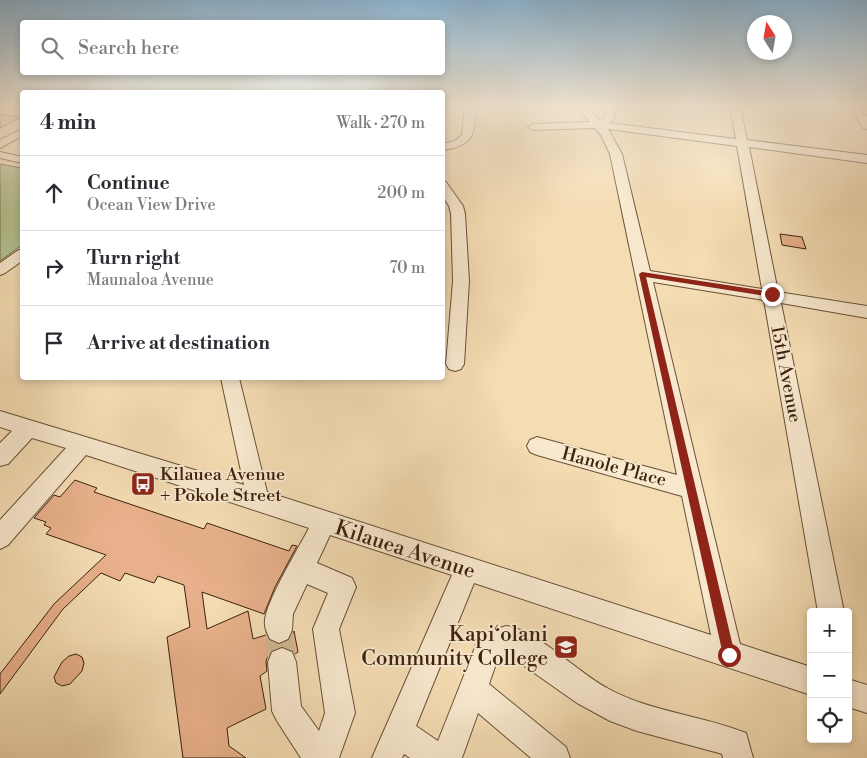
<!DOCTYPE html>
<html lang="en">
<head>
<meta charset="utf-8">
<style>
  body { margin:0; font-family:"Libre Bodoni",serif; background:#f2f2f3; color:#2b2b33 }
  .controls { position:absolute; right:15px; bottom:15px; display:grid; overflow:hidden; border-radius:5px; box-shadow:0 2px 8px #0003 }
  .controls button { width:45px; height:45px; display:grid; place-items:center; padding:0; border:0; border-bottom:1px solid #e1e1e2; background:#fff; color:#2b2b33; font:25px sans-serif }
  .compass { position:absolute; left:747px; top:15px; width:45px; height:45px; border-radius:50%; background:#fff; box-shadow:0 2px 8px #0003; rotate:349deg }
  .stop { position:absolute; width:15px; height:15px; margin:-11px; border:4px solid #8f2418; border-radius:50%; background:#fff }
  .stop.end { background:#8f2418; border-color:#fff; box-shadow:0 1px 5px #0008 }
  .list { margin:0; padding:0; list-style:none }
  h2 { display:flex; justify-content:space-between; align-items:center; height:65px; margin:0; padding:0 20px; font-size:21px }
  h2 small { font-size:16px; font-weight:400; color:#7c7c81 }
  .list li { display:grid; grid-template-columns:32px 1fr auto; gap:15px; align-items:center; box-sizing:border-box; height:75px; padding:0 20px; border-top:1px solid #e1e1e2 }
  .list b { display:block; font-size:19px; white-space:nowrap }
  .list p { margin:0; font-size:16px; white-space:nowrap; color:#7c7c81 }
  .list em { font-size:16px; font-style:normal; color:#7c7c81 }
  .icon { flex:none; width:28px; height:28px; fill:none; stroke:currentColor; stroke-width:2; stroke-linecap:round; stroke-linejoin:round }
  .map { position:relative; flex:none; width:867px; height:758px; overflow:hidden }
  .search { position:absolute; background:#fff; box-shadow:0 2px 8px #0003; left:20px; top:20px; width:425px; height:55px; display:flex; align-items:center; gap:12px; box-sizing:border-box; padding:0 18px; border-radius:5px; color:#7c7c81; font-size:19px }
  .panel { position:absolute; background:#fff; box-shadow:0 2px 8px #0003; left:20px; top:90px; width:425px; height:290px; border-radius:5px }
  .map>svg:first-child { display:block }
</style>
</head>
<body>
<div class="map">
<svg width="867" height="758" viewBox="0 0 867 758">
  <rect width="100%" height="100%" fill="#f4dcb3"/>
  <filter id="stains"><feTurbulence type="fractalNoise" baseFrequency=".004" numOctaves="4"/><feColorMatrix values="0 0 0 0 .2 0 0 0 0 .09 0 0 0 0 .02 0 0 0 .5 -.17"/></filter>
  <radialGradient id="worn" r=".72"><stop offset=".6" stop-color="#630" stop-opacity="0"/><stop offset="1" stop-color="#630" stop-opacity=".3"/></radialGradient>
  <path fill="#b5c291" stroke="#787250" d="M 0,164 L 22,168 L 22,245 L 0,261 Z"/>
  <path fill="#e8b18b" stroke="#3b210e" d="M 0,114 L 21,117 L 0,128 Z
    M 780,234 L 802,237 L 806,249 L 782,245 Z
    M 75,480 L 97,488 L 94,492 L 204,529 L 207,523 L 289,551 L 292,545 L 297,546 L 275,587 L 264,614 L 202,592 L 207,629 L 248,611 L 253,639 L 266,635 L 269,641 L 280,645 L 290,640 L 294,631 L 298,652 L 295,654 L 293,650 L 283,646 L 271,650 L 266,661 L 267,671 L 260,676 L 266,709 L 227,728 L 229,746 L 246,758 L 183,758 L 167,637 L 190,627 L 184,585 L 158,576 L 154,583 L 125,573 L 120,581 L 101,573 L 63,609 L 0,694 L 0,674 L 54,604 L 106,555 L 46,534 L 51,528 L 44,525 L 46,522 L 34,518 L 54,495 L 60,497 Z
    M 76,654 L 82,657 L 84,663 L 82,671 L 70,684 L 62,686 L 56,683 L 54,677 L 62,662 L 69,656 Z"/>
  <g fill="none" stroke-linecap="round" stroke-linejoin="round">
    <path stroke="#cfb792" stroke-width="28" stroke-dasharray="28 14" stroke-linecap="butt" d="M 279,630 L 282,662"/>
    <defs>
      <path id="minor" d="M 465,106 L 475,106 C 476,135 473,146 442,150 L 442,144 L 455,141 L 462,135 Z
        M 576,106 L 587,106 L 599,120 L 604,117 L 607,106 L 617,106 L 614,119 L 609,123 L 736,139 L 730,106 L 740,106 L 747,140 L 867,155 L 867,163 L 749,147 L 778,292 L 867,306 L 867,318 L 781,303 L 844,612 L 818,612 L 764,300 L 653,282 L 740,644 L 811,667 L 811,695 L 474,583 L 416,726 L 438,741 L 476,645 L 488,632 L 506,626 C 536,629 578,673 607,688 C 650,712 701,715 746,733 L 753,758 L 723,758 L 722,754 L 719,753 L 637,731 L 610,721 L 577,703 L 506,653 L 496,664 L 489,684 L 566,747 L 570,758 L 531,758 L 478,713 L 462,758 L 410,758 L 404,754 L 402,758 L 372,758 L 452,575 L 330,535 L 317,563 L 352,578 L 356,587 L 339,629 L 355,713 L 339,758 L 301,758 L 277,721 L 272,711 L 268,662 L 272,652 L 282,648 L 292,652 L 296,662 L 301,706 L 319,731 L 325,713 L 313,629 L 328,593 L 307,584 L 293,614 L 292,630 L 288,639 L 279,643 L 270,639 C 267,633 264,627 265,620 C 266,602 299,547 309,528 L 86,455 L 8,545 L 0,549 L 0,520 L 66,448 L 32,438 L 8,464 L 0,466 L 0,443 L 12,431 L 0,427 L 0,411 L 244,485 L 221,378 L 239,378 L 267,492 L 711,635 L 682,496 L 537,455 L 530,452 L 527,446 L 530,440 L 537,437 L 677,475 L 610,154 L 601,135 L 595,128 L 533,130 L 528,127 L 533,124 L 590,122 ZM 608,129 L 737,146 L 762,289 L 650,271 L 622,154 Z
        M 851,106 L 861,106 L 867,117 L 867,129 L 863,128 Z
        M 22,129 L 22,136 L 0,148 L 0,140 Z
        M 0,152 L 22,157 L 22,163 L 0,158 Z
        M 442,181 L 446,182 L 463,206 L 465,214 L 469,281 L 464,364 L 461,369 L 455,371 L 449,369 L 446,364 L 453,281 L 451,214 L 449,206 L 442,195 Z
        M 22,249 L 22,261 L 5,273 L 0,275 L 0,263 L 17,251 Z
        M 848,679 L 867,685 L 867,713 L 848,707 Z"/>
    </defs>
    <use href="#minor" stroke="#695037" stroke-width="2"/>
    <use href="#minor" fill="#f8e8ce" fill-rule="evenodd"/>
  </g>
  <linearGradient id="sky" x2="0" y2="1"><stop stop-color="#8bb6d5"/><stop offset="0.5" stop-color="#faefdd"/><stop offset="1" stop-color="#faefdd" stop-opacity="0"/></linearGradient>
  <rect width="867" height="212" fill="url(#sky)"/>
  <path fill="#8f2418" d="M 642,272 L 772,292 L 775,294 L 772,297 L 646,277 L 735,655 L 733,659 L 729,661 L 724,659 L 723,655 L 639,274 Z"/>
  <defs>
    <symbol id="bus-square" viewBox="-11 -11 22 22"><rect x="-9" y="-9" width="18" height="18" rx="4" fill="#8f2418" stroke="#f8e8ce"/><path d="M-5-6H5V4H4V6H2V4H-2V6H-4V4H-5ZM-3.5-4V0h7V-4ZM-3.5 1.2v1.5H-2V1.2ZM2 1.2v1.5H3.5V1.2Z" fill="#fff"/></symbol>
    <symbol id="university-square" viewBox="-11 -11 22 22"><rect x="-9" y="-9" width="18" height="18" rx="4" fill="#8f2418" stroke="#f8e8ce"/><path d="M0-5L7-2L0 1L-7-2ZM-4 1L0 2.5L4 1V4Q0 6-4 4Z" fill="#fff"/></symbol>
  </defs>
  <g fill-rule="evenodd">
    <use href="#bus-square" x="129" y="470" width="28" height="28"/>
    <use href="#university-square" x="552" y="633" width="28" height="28"/>
  </g>
  <g text-anchor="middle" dominant-baseline="central" stroke-width="4" stroke-linejoin="round" paint-order="stroke">
    <g font-size="18" fill="#3b210e" stroke="#f8e8ce">
      <text transform="translate(786 374) rotate(79)">15th Avenue</text>
      <text transform="translate(614 467) rotate(15)">Hanole Place</text>
    </g>
    <g font-size="18" fill="#3b210e" stroke="#f8e8ce" text-anchor="start">
      <text x="160" y="474">Kilauea Avenue<tspan x="160" dy="21">+ Pokole Street</tspan></text>
    </g>
    <g font-size="21" fill="#3b210e" stroke="#f8e8ce">
      <text transform="translate(405 550) rotate(18)">Kilauea Avenue</text>
    </g>
    <g font-size="21" fill="#3b210e" stroke="#f8e8ce" text-anchor="end">
      <text x="548" y="635">Kapi‘olani<tspan x="548" dy="24">Community College</tspan></text>
    </g>
  </g>
  <rect width="100%" height="100%" filter="url(#stains)"/>
  <rect width="100%" height="100%" fill="url(#worn)"/>
</svg>
<div class="controls">
<button>+</button>
<button>−</button>
<button><svg class="icon" aria-label="locate" viewBox="0 0 24 24"><circle cx="12" cy="12" r="6"/><path d="M12 2v4M12 18v4M2 12h4M18 12h4"/></svg></button>
</div>
<svg class="compass" viewBox="-18 -18 36 36"><path d="M0-13l5 13h-10z" fill="#e53935"/><path d="M0 13l5-13h-10z" fill="#7c7c81"/></svg>
<div class="stop" style="left:729px;top:655px"></div>
<div class="stop end" style="left:772px;top:294px"></div>
<div class="search"><svg class="icon" aria-label="search" viewBox="0 0 24 24"><circle cx="10" cy="10" r="6"/><path d="M15 15l6 6"/></svg>Search here</div>
<section class="panel">
<h2>4 min<small>Walk · 270 m</small></h2>
<ul class="list">
<li><svg class="icon" aria-label="ahead" viewBox="0 0 24 24"><path d="M12 20V5M6 11l6-6 6 6"/></svg><div><b>Continue</b><p>Ocean View Drive</p></div><em>200 m</em></li>
<li><svg class="icon" aria-label="right" viewBox="0 0 24 24"><path d="M7 20v-9h11M14 6l5 5-5 5"/></svg><div><b>Turn right</b><p>Maunaloa Avenue</p></div><em>70 m</em></li>
<li><svg class="icon" aria-label="arrive" viewBox="0 0 24 24"><path d="M6 21V4h12l-3 4 3 4H6"/></svg><div><b>Arrive at destination</b></div></li>
</ul>
</section>
</div>
</body>
</html>
